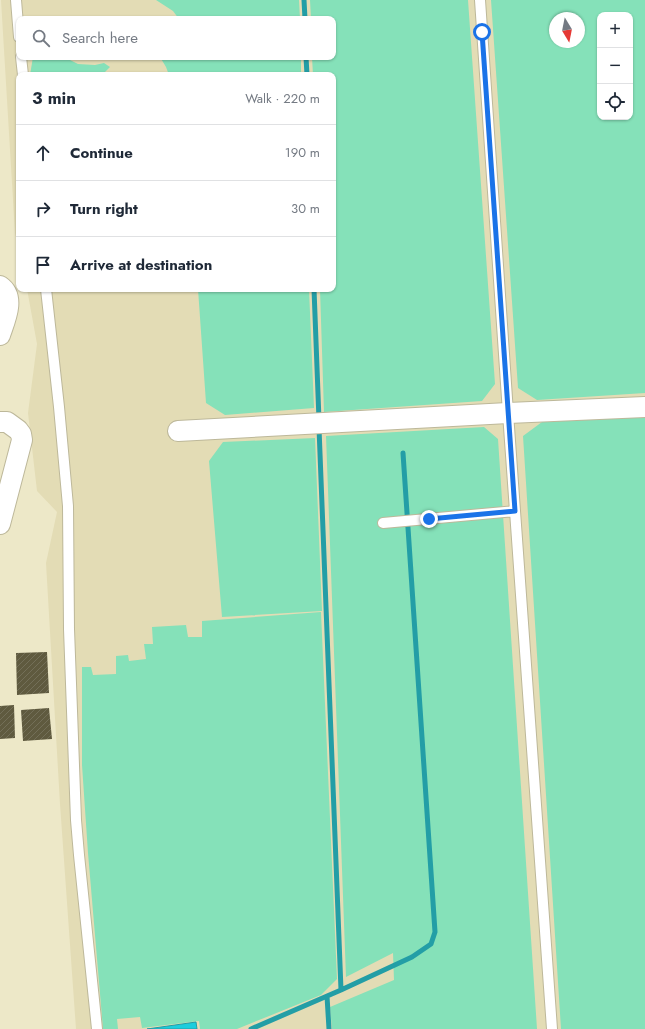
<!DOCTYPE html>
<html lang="en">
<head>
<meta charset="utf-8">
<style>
  body { margin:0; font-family:Jost,sans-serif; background:#f2f2f3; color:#1f2937 }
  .controls { position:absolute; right:12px; top:12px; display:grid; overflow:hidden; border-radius:8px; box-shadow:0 1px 3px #0004 }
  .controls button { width:36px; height:36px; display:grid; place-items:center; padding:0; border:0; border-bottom:1px solid #e0e1e3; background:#fff; color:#1f2937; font:20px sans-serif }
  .compass { position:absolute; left:549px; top:12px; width:36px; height:36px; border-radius:50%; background:#fff; box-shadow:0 1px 3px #0004; rotate:170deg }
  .stop { position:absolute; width:12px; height:12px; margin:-9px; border:3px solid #1a73e8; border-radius:50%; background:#fff }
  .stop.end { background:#1a73e8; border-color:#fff; box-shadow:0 1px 4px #0008 }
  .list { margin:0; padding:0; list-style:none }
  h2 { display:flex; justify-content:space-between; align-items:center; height:52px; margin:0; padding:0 16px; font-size:17px }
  h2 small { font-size:13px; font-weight:400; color:#747a83 }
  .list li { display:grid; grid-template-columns:26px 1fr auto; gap:12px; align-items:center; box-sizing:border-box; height:56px; padding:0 16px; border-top:1px solid #e0e1e3 }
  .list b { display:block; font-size:15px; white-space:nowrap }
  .list em { font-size:13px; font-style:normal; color:#747a83 }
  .icon { flex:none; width:22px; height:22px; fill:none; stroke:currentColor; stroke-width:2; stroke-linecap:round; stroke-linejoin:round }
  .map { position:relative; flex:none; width:645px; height:1029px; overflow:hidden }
  .search { position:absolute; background:#fff; box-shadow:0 1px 3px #0004; left:16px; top:16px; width:320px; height:44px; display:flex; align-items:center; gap:10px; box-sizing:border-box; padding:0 14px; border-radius:8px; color:#747a83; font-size:15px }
  .panel { position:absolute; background:#fff; box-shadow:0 1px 3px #0004; left:16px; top:72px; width:320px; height:220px; border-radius:8px }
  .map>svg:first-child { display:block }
</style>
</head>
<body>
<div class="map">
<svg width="645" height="1029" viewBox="0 0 645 1029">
  <defs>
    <pattern id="building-hatch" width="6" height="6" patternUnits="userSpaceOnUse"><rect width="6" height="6" fill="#5f5a3f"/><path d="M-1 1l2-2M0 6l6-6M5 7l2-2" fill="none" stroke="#736f58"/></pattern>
  </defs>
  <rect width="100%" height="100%" fill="#ede8c8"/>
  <path fill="#e3dcb5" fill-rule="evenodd" d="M 1,0 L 645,0 L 645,1029 L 76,1029 L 60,804 L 46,563 L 57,512 L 37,491 L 28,413 L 37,344 L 27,289 L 333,289 L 333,75 L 19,75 L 19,251 L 15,233 ZM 600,15 L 630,15 L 630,117 L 600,117 ZM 555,18 L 579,18 L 579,42 L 555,42 ZM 19,19 L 333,19 L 333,57 L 19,57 Z"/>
  <path fill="#85e1b9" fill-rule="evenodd" d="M 156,0 L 299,0 L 300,19 L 179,19 L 173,11 Z
    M 310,0 L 468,0 L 495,384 L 482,401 L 324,412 L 320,289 L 333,289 L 333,75 L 313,75 L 312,57 L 333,57 L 333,19 L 311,19 Z
    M 491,0 L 645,0 L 645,393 L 537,400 L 518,388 ZM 600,15 L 630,15 L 630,117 L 600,117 ZM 555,18 L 579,18 L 579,42 L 555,42 Z
    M 33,57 L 68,57 L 68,59 L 78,64 L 95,65 L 104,63 L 110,67 L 102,75 L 30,75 Z
    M 160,57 L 301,57 L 301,75 L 169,75 L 166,67 Z
    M 198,289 L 309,289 L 314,408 L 225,415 L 206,403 Z
    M 645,417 L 645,1029 L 561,1029 L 523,436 L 542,422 Z
    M 484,427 L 498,439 L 537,1029 L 332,1029 L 330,1007 L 394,980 L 393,953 L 346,977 L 326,436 Z
    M 315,438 L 322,611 L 222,617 L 209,461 L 223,442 Z
    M 321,612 L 337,979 L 321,995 L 237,1029 L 200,1029 L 199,1021 L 142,1028 L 140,1017 L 117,1019 L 118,1029 L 103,1029 L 88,853 L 82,765 L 82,667 L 91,667 L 93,675 L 116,674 L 116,656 L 128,655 L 129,661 L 146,659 L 144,644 L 153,644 L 152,627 L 186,625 L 188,637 L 202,637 L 202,621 Z"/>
  <path fill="#1ccddd" stroke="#239ea6" d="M 196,1022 L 197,1029 L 147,1029 Z"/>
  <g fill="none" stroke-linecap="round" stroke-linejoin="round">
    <path stroke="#239ea6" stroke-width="5" d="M 304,0 L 305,19
      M 306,57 L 307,75
      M 314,289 L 319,420
      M 319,428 L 341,990
      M 327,996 L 329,1029
      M 251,1029 L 341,990 L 412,957 L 431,944 L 435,932 L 403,453"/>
  </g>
  <path fill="url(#building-hatch)" d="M 47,652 L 49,693 L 17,695 L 16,653 Z
    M 14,705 L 15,738 L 0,739 L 0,706 Z
    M 49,708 L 52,739 L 23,741 L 21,710 Z"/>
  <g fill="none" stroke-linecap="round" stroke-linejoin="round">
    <defs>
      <path id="service" d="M 16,0 L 19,37
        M 480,0 L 508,413 L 552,1029
        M 21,57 L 23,75
        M 46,289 L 59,407 L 68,506 L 69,629 L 76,820 L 79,855 L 97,1029
        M 383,523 L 515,511"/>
      <path id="minor" d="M 0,286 C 16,297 5,320 0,335
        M 0,422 L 7,422 L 18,430 L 21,434 L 22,440 L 0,524
        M 178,431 L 508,413 L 645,407"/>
    </defs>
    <use href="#service" stroke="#bdb89a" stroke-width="12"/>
    <use href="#minor" stroke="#bdb89a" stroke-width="22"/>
    <use href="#service" stroke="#fff" stroke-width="10"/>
    <use href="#minor" stroke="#fff" stroke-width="20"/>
  </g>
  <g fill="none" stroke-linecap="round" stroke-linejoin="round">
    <path stroke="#1a73e8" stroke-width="5" d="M 429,519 L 515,511 L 482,32"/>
  </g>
</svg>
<div class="controls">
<button>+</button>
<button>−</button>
<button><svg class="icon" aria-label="locate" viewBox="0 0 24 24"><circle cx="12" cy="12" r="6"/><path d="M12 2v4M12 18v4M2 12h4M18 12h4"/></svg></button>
</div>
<svg class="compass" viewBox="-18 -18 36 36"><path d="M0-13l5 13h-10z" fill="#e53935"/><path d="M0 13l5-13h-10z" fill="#747a83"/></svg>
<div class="stop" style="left:482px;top:32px"></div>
<div class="stop end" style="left:429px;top:519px"></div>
<div class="search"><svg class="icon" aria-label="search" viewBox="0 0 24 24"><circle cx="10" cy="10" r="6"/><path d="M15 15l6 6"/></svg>Search here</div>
<section class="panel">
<h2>3 min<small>Walk · 220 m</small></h2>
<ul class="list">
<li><svg class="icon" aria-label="ahead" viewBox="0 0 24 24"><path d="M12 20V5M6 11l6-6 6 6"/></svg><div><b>Continue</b></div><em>190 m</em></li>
<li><svg class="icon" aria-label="right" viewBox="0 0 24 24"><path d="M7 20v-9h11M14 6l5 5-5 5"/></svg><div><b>Turn right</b></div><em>30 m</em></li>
<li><svg class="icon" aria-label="arrive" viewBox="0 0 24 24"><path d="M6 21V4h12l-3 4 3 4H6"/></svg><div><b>Arrive at destination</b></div></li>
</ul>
</section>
</div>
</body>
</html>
